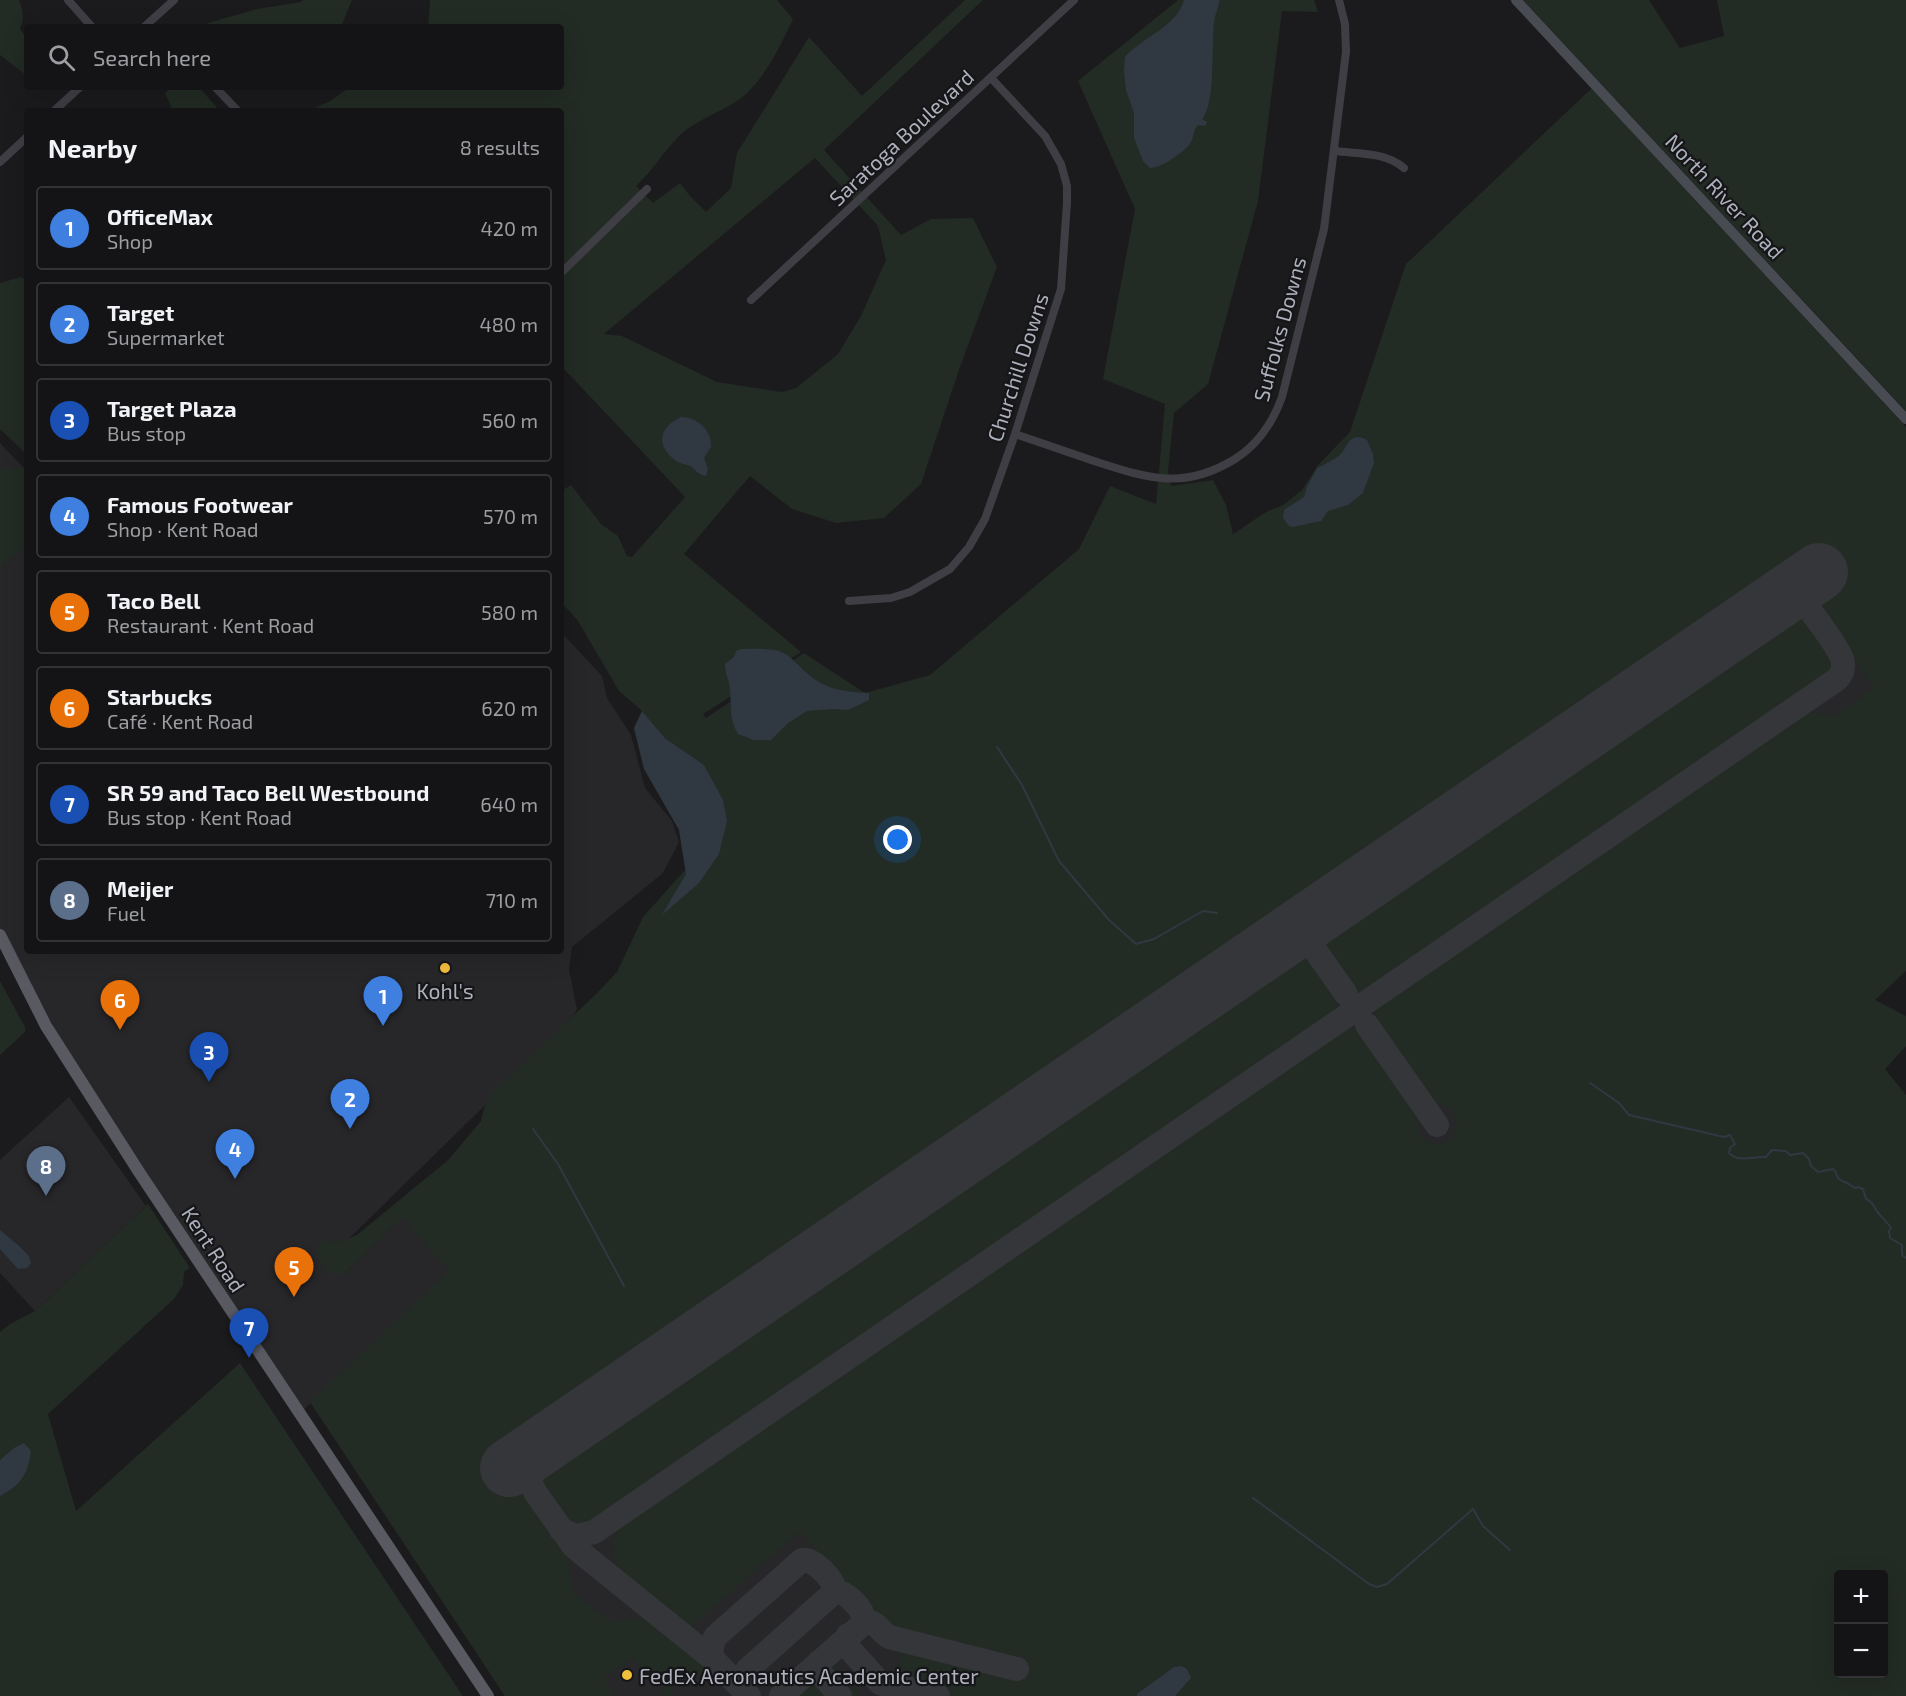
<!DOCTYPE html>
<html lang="en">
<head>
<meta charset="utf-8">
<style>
  body { margin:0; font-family:"Exo 2",sans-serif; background:#1d1d1f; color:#f1f3f6 }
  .controls { position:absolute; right:18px; bottom:18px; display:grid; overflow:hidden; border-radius:6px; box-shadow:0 6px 24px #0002 }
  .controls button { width:54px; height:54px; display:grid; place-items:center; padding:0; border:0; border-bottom:2px solid #333335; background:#141416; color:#f1f3f6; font:30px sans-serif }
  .you { position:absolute; left:898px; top:840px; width:21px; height:21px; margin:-15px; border:4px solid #fff; border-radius:50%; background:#1a73e8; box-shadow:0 0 0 9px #1a73e833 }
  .badge { display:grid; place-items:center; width:39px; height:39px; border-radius:50%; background:#d93025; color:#fff; font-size:20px; font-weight:700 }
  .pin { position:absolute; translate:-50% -50px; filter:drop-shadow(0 2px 3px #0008) }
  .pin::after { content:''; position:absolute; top:32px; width:21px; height:18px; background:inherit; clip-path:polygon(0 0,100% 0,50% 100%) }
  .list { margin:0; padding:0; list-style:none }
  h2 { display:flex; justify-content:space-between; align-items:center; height:78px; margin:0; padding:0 24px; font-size:26px }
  h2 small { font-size:20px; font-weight:400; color:#9d9ea1 }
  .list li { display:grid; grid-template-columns:39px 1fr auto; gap:18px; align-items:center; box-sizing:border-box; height:84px; margin:0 12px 12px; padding:0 12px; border:2px solid #333335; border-radius:6px }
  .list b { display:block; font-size:22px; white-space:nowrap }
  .list p { margin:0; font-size:20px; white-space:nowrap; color:#9d9ea1 }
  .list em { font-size:20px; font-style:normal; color:#9d9ea1 }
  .icon { flex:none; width:33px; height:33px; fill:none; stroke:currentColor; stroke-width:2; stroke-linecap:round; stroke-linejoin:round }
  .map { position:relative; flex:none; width:1906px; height:1696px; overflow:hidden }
  .search { position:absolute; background:#141416; box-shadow:0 6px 24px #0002; left:24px; top:24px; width:540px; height:66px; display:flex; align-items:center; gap:15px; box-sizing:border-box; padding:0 21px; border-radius:6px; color:#9d9ea1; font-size:22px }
  .panel { position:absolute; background:#141416; box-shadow:0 6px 24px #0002; left:24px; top:108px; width:540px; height:846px; border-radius:6px }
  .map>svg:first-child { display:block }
</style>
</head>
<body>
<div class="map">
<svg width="1906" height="1696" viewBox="0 0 1906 1696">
  <rect width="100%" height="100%" fill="#1b1b1d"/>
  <path fill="#27272a" d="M 1744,252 L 1906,427 L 1906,744 L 1117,1696 L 505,1696 L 311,1403 L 301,1412 L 97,1101 L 35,995 L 0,930 L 0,443 L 27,471 L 27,951 L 561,951 L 561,632 L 602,676 L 607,698 L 631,735 L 645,788 L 672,821 L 679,842 L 663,873 L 572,947 L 569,969 L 577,1010 L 564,1028 L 325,1262 L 344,1274 L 402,1216 L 1483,480 L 1612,362 L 1674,302 Z
    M 69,1097 L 146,1206 L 35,1311 L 0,1273 L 0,1160 Z"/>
  <path fill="#222b24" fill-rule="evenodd" d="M 0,0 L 19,0 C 23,11 25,18 20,28 L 27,40 L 27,76 L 0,55 Z
    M 303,0 L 352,0 L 341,27 L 208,27 L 208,23 L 257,9 L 301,2 Z
    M 430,0 L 777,0 L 793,19 C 780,47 763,83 737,101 C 719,113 697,120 681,134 C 665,150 653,170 636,186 L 653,203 L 680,183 L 690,196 L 706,212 L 731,188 L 737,153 L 809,37 L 862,96 L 965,0 L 983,0 L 824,150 L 901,235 L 931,219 L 973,218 L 997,267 L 960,367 L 921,484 L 884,518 L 836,523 L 792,509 L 750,476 L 684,554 L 801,652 L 703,714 L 706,718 L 804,653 L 865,693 L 930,675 L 1079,549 L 1110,486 L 1156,504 L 1165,404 L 1103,379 L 1135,209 L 1078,81 L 1178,0 L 1314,0 L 1318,12 L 1282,11 L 1258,201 L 1208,384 L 1174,413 L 1168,471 L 1171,486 L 1213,480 L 1226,505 L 1233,534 L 1266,512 L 1283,505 L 1302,490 L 1318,465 L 1350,432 L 1406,264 L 1592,88 L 1906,427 L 1906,971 L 1875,1000 L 1906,1016 L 1906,1046 L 1885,1069 L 1906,1095 L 1906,1696 L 956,1696 L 895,1680 L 904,1645 L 1020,1674 L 1022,1666 L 896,1633 L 828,1566 L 829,1565 L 800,1531 L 690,1628 C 678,1623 667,1611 657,1603 C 637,1587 609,1571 614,1542 C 616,1530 622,1523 631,1516 L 1341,1030 C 1352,1027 1358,1029 1366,1037 C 1377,1053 1389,1070 1401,1086 C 1406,1093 1413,1101 1417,1109 C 1422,1120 1413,1130 1424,1139 C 1431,1146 1442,1146 1449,1140 C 1460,1131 1458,1116 1448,1108 C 1442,1103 1434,1103 1428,1097 L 1381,1030 L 1375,1017 L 1379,1004 L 1805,711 L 1831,716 L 1835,715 L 1874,688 L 1810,593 L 1825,582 L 1811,562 L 503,1458 L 567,1553 L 573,1592 L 610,1622 L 649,1617 L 712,1670 L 704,1676 C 691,1664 670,1679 672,1696 L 662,1696 L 663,1685 L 648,1669 L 643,1672 L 634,1658 L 603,1678 L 615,1696 L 505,1696 L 310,1402 L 449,1271 L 402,1217 L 344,1274 L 330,1274 L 317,1258 L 319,1240 L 336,1243 L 357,1235 L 448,1160 L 481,1121 L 485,1105 L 492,1093 L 596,994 L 617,972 L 643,917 L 683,872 L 719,854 L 704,765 L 665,738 L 642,711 L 619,691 L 578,621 L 561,602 L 561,491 L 571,485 L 601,524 L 618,536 L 627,556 L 632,557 L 685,497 L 564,369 L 561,370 L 561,111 L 308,111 L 330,101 L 350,87 L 561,87 L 561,27 L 428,27 ZM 815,158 L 878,226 L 886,260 L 861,316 L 838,354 L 796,388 L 782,392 L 717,382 L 622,336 L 604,334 ZM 1838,1574 L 1884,1574 L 1884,1674 L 1838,1674 Z
    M 1523,0 L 1649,0 L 1680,48 L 1724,36 L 1717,0 L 1906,0 L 1906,411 Z
    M 173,87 L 199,87 L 220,111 L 173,111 L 165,93 Z
    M 21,277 L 27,281 L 27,455 L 0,429 L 0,283 Z
    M 27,468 L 27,544 L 0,568 L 0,469 Z
    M 1792,605 L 1799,607 L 1802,611 L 1832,656 L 1832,667 L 1826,678 L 1375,986 C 1370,989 1366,991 1360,990 C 1347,987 1332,960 1324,949 C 1320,937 1323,930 1331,921 Z
    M 1295,949 L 1308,954 L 1336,993 L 1338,1004 L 1331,1016 L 592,1524 C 582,1529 573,1530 565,1522 C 553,1504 525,1478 546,1459 L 1288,950 Z
    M 0,981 L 25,1027 L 25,1032 L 0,1055 Z
    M 148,1204 L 190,1268 L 184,1272 L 183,1285 L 174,1299 L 48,1414 L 76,1511 L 240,1363 L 463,1696 L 0,1696 L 0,1332 L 10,1324 L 35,1311 Z
    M 831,1663 L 860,1696 L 849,1696 L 827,1670 L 826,1667 Z
    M 811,1680 L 817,1681 L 830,1696 L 793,1696 Z"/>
  <path fill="#303941" d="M 1184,0 L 1220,0 C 1218,8 1215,15 1214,22 C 1211,46 1216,103 1202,119 L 1207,122 L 1205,126 L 1198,125 C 1193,130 1194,136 1191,142 C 1185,152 1161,168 1150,168 L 1143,161 L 1134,138 L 1134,113 L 1126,90 L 1124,71 L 1125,57 C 1142,37 1176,28 1184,0 Z
    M 681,417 C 697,417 712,430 711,447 L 704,458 L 708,469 L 706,476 C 698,475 696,470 690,466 C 685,464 681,464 676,461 C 655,446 659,427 681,417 Z
    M 1357,437 L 1363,438 L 1367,440 L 1373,454 L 1374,463 L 1363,493 L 1348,505 L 1328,511 L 1321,521 L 1293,527 L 1289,526 L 1283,518 L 1284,510 L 1304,497 L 1307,487 L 1317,468 C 1319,468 1338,457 1340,455 C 1347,448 1346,440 1357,437 Z
    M 741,649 C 753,649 768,648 779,651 C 792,656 798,666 808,674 C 826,690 846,692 869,693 L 869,700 L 848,710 L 832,709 L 807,711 L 788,723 L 771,740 L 754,740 L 738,734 C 727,714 733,704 729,683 C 727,676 725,672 725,664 L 734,657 L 736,651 Z
    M 642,711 L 665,738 L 704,765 L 723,800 L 727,821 L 719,854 L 699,883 L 662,915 L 686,874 L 679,830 L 644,769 L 634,728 Z
    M 0,1230 L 19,1246 L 29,1256 L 31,1263 L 27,1268 L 18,1269 L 0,1249 Z
    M 24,1443 L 31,1451 C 28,1474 21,1485 0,1496 L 0,1460 L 14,1448 Z
    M 1181,1666 L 1187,1669 L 1191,1678 L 1175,1696 L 1137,1696 L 1137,1694 L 1174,1667 Z"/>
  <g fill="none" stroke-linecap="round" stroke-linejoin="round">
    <path stroke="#303941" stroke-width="2" d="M 997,747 L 1022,785 L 1059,861 L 1109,920 L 1136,944 L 1154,939 L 1203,911 L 1217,913
      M 1590,1083 L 1619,1103 L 1629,1115 L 1724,1137 L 1730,1135 L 1735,1144 L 1730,1148 L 1729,1153 C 1739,1163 1753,1156 1766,1157 L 1772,1150 L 1786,1151 L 1790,1155 L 1803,1153 L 1809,1159 L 1811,1166 L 1818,1172 L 1833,1169 L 1835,1171 C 1838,1181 1841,1180 1849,1184 C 1852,1186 1854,1188 1856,1188 L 1858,1187 L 1863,1189 L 1866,1199 C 1875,1203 1874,1209 1880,1215 C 1883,1219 1888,1223 1891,1228 L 1889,1231 L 1890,1238 L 1902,1245 L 1902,1255 L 1906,1258
      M 533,1129 L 558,1164 L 624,1286
      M 1253,1498 L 1369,1584 L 1377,1587 L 1387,1584 L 1473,1509 L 1483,1526 L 1510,1550"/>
    <path stroke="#35363a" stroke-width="24" d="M 1275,944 C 1291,938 1302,940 1315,950 L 1346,994
      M 1315,950 C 1308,931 1316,918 1332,905
      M 1367,1025 L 1437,1125
      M 548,1442 L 539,1452 L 531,1465 L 530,1481 L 535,1492 L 574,1547 L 714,1660 L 749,1696
      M 561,1530 L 577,1536 L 594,1532 L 1836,680 C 1842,675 1845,668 1842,659 C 1839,649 1805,600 1795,595 C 1791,593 1787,594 1782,597
      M 848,1635 L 846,1642 L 848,1647 L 880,1683 L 885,1685 L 900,1686 L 938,1696
      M 714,1660 L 711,1650 L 715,1637 L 802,1560 C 814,1558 833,1579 835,1590 L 832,1594
      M 819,1662 L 817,1669 L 840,1696
      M 745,1692 L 743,1682 L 747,1670 L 832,1594 L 839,1592 C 849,1595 863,1609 864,1619 L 861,1624
      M 781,1696 L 866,1621 C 876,1621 881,1632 889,1637 L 1017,1669"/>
    <path stroke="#35363a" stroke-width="58" d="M 509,1468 L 1819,572"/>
    <path stroke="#3e3e44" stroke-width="8" d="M 68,0 L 92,27
      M 144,27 L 174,0
      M 215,87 L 238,111
      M 54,111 L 80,87
      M 1335,151 C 1358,154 1386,152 1404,168
      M 0,162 L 27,137
      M 561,273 L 647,189
      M 751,300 L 1074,0
      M 1015,434 C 1041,443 1067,452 1094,461 C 1147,478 1183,491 1235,459 C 1257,445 1273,422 1282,397 L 1324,229 L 1346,52 L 1345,24 L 1339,0
      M 849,601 L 891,598 L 910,592 L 950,569 L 969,547 L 985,519 L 1015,434 L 1061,289 L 1067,203 L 1067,186 L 1061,164 L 1045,136 L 992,79"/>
    <path stroke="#494b52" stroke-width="10" d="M 1516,0 L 1906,419"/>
    <path stroke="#585961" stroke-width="12" d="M 0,935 L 46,1026 L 139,1172 L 488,1696"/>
  </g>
  <g fill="#f2bf3d" stroke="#161518" stroke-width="2">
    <circle cx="445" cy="968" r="6"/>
    <circle cx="627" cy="1675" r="6"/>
  </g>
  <g text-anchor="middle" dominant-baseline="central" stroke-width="4.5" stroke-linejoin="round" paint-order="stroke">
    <g font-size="21" fill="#adb1bc" stroke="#161518">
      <text transform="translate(901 137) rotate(-43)">Saratoga Boulevard</text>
      <text transform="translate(1725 196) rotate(47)">North River Road</text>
      <text transform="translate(1279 329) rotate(-75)">Suffolks Downs</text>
      <text transform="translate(1017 367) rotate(-72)">Churchill Downs</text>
      <text transform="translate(214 1249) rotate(57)">Kent Road</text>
    </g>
    <g font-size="21" fill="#adb1bc" stroke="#161518">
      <text x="445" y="990">Kohl's</text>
      <text x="639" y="1675" text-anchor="start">FedEx Aeronautics Academic Center</text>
    </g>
  </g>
</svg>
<div class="controls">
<button>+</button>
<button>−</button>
</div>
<div class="you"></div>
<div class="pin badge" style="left:383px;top:1026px;background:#3f7fe0">1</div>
<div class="pin badge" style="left:350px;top:1129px;background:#3f7fe0">2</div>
<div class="pin badge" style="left:209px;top:1082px;background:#1a4fb4">3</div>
<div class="pin badge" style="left:235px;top:1179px;background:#3f7fe0">4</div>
<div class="pin badge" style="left:294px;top:1297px;background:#e8710a">5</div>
<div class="pin badge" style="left:120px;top:1030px;background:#e8710a">6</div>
<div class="pin badge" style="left:249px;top:1358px;background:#1a4fb4">7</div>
<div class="pin badge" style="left:46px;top:1196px;background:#5c6f8a">8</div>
<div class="search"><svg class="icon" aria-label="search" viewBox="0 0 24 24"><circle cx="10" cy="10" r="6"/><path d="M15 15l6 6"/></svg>Search here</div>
<section class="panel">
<h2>Nearby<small>8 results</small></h2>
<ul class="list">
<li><span class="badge" style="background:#3f7fe0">1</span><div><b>OfficeMax</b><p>Shop</p></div><em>420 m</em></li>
<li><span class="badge" style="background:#3f7fe0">2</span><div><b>Target</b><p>Supermarket</p></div><em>480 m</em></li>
<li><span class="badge" style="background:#1a4fb4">3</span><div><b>Target Plaza</b><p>Bus stop</p></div><em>560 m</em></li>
<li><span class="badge" style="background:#3f7fe0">4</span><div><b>Famous Footwear</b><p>Shop · Kent Road</p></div><em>570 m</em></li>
<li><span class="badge" style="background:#e8710a">5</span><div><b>Taco Bell</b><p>Restaurant · Kent Road</p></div><em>580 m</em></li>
<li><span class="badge" style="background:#e8710a">6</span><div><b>Starbucks</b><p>Café · Kent Road</p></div><em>620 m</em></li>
<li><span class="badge" style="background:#1a4fb4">7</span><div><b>SR 59 and Taco Bell Westbound</b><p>Bus stop · Kent Road</p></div><em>640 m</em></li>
<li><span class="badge" style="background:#5c6f8a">8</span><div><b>Meijer</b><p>Fuel</p></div><em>710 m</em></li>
</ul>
</section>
</div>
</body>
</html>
